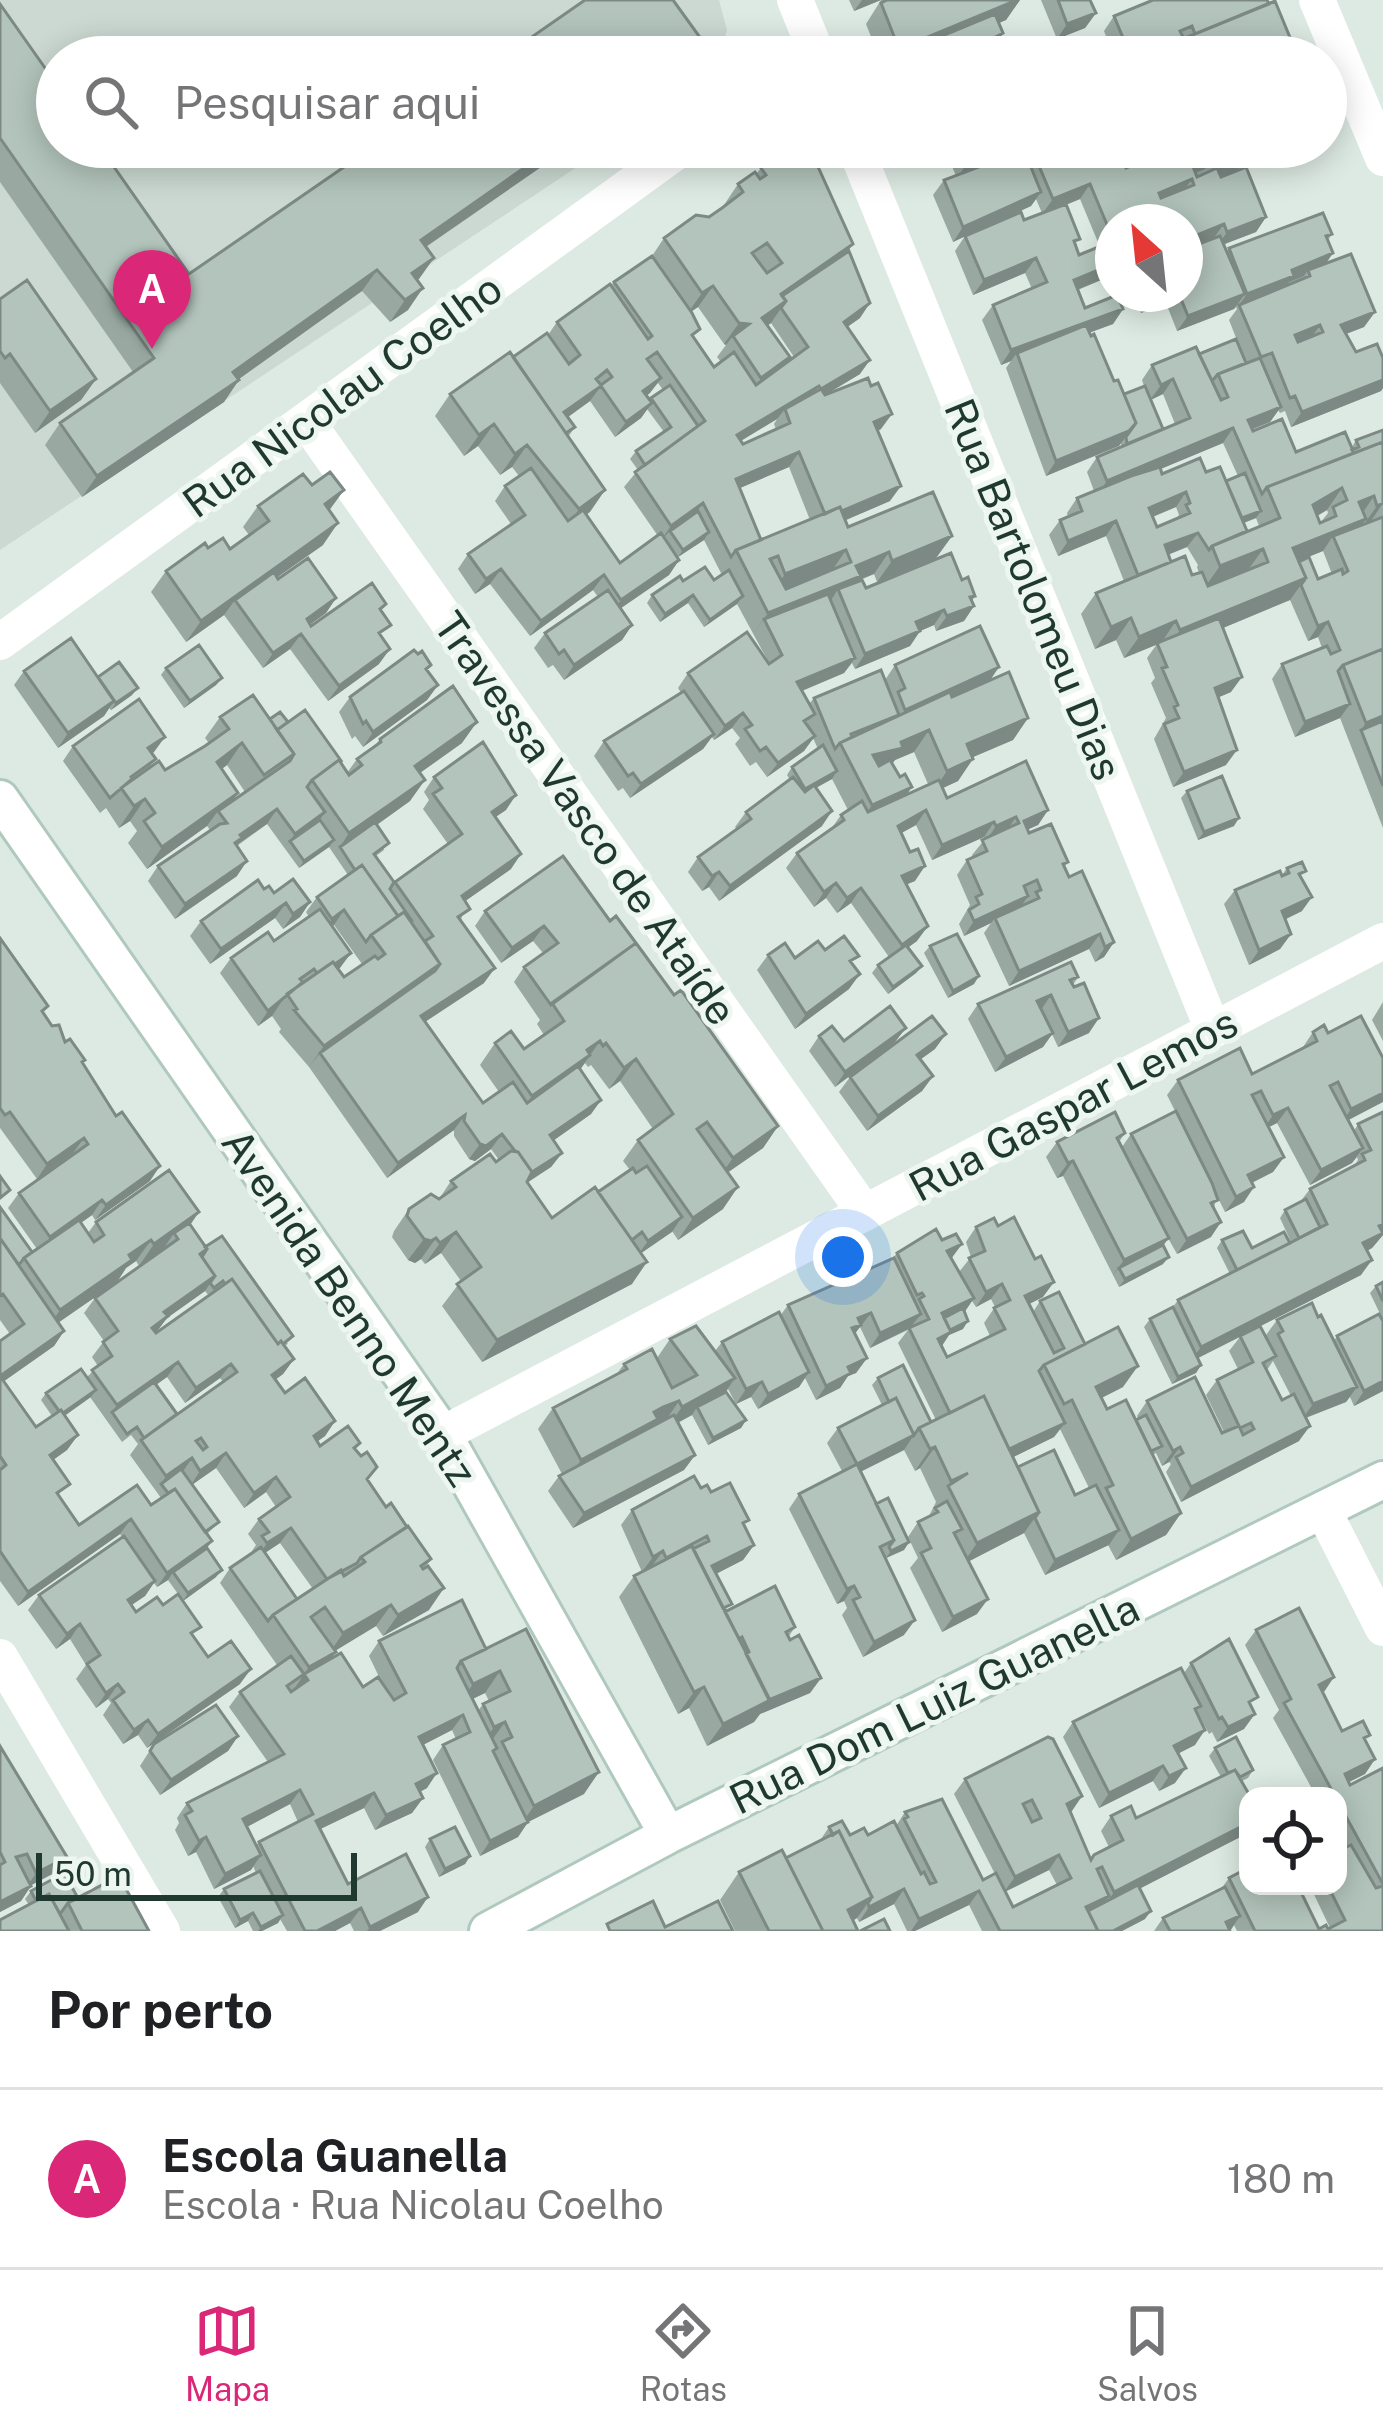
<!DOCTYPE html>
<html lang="pt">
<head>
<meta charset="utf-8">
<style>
  body { margin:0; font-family:"Public Sans",sans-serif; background:#f6f6f6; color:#202124 }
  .controls { position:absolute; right:36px; bottom:36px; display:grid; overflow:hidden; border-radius:24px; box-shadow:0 6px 30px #0003 }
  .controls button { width:108px; height:108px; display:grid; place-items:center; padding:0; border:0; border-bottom:3px solid #e0e0e0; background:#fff; color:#202124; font:60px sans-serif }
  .compass { position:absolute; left:1095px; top:204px; width:108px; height:108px; border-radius:50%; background:#fff; box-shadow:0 6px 30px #0003; rotate:333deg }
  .scale { position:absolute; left:36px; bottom:30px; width:321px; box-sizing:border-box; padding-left:12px; border:6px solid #1f3930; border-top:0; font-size:33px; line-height:42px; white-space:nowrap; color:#1f3930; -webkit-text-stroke:9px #edf6f1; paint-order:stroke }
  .you { position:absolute; left:843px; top:1257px; width:42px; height:42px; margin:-30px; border:9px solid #fff; border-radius:50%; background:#1a73e8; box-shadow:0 0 0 18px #1a73e833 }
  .badge { display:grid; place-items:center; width:78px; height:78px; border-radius:50%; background:#db2777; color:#fff; font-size:39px; font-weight:700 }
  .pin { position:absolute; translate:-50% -99px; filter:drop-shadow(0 3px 6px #0008) }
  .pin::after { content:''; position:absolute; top:63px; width:42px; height:36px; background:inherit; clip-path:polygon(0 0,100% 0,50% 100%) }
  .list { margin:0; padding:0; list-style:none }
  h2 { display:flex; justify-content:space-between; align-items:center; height:156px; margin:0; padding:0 48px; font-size:51px }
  h2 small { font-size:39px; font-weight:400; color:#757577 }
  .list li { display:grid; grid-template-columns:78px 1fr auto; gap:36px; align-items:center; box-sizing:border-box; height:180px; padding:0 48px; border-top:3px solid #e0e0e0 }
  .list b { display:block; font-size:45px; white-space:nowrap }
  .list p { margin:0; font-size:39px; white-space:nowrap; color:#757577 }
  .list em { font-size:39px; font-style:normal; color:#757577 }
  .icon { flex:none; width:66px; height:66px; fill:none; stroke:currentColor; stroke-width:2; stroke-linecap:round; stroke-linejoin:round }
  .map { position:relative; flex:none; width:1383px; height:1931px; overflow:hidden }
  .search { position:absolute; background:#fff; box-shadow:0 6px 30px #0003; left:36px; right:36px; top:36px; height:132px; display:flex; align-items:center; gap:30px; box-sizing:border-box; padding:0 42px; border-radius:66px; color:#757577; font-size:45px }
  .sheet { height:336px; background:#fff }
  nav { display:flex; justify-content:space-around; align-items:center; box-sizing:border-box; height:168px; border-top:3px solid #e0e0e0; background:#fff; font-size:33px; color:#757577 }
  nav a { display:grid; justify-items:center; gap:6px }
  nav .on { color:#db2777 }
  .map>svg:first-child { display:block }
</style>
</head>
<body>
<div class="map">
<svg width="1383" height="1931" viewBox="0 0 1383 1931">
  <rect width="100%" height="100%" fill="#ddeae3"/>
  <path fill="#cbd9d2" d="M 0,0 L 719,0 L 727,30 L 719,57 L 57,57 L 57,147 L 607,147 L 0,550 Z"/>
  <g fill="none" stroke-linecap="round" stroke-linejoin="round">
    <defs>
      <path id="secondary" d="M 0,799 L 443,1434 L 668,1835
        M 488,1931 L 668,1835 L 1383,1480"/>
    </defs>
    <use href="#secondary" stroke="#b0c9bf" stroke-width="42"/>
    <path stroke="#fff" stroke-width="36" d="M 795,0 L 818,57
      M 1317,0 L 1383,158
      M 855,147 L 1213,1030
      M 307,422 L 865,1213
      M 0,642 L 683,147
      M 443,1434 L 1383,941
      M 1323,1510 L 1383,1628
      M 0,1657 L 162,1931"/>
    <use href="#secondary" stroke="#fff" stroke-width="36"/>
  </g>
  <path fill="#99a9a2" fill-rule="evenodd" d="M 849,0 L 1020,0 L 1006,20 L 999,23 L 1003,33 L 993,48 L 996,56 L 1038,57 L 927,55 L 927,53 L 916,57 L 879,57 L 866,24 L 881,0 L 854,11 Z
    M 1041,0 L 1090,0 L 1096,13 L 1085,28 L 1057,39 Z
    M 1153,0 L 1298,57 L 1114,57 L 1104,31 L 1114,16 Z
    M 0,4 L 189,274 L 373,147 L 570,147 L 426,247 L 408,310 L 390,322 L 362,291 L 239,379 L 224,402 L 82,497 L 45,445 L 60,423 L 133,372 L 0,182 Z
    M 944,147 L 1123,147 L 1118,149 L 1126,168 L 1177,147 L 1253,147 L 1244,150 L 1247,156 L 1237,171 L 1266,217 L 1256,232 L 1224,244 L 1227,251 L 1229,248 L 1332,234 L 1328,240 L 1326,263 L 1375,312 L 1364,327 L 1346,334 L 1356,352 L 1383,380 L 1383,388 L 1381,391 L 1291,427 L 1285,411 L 1280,413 L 1278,410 L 1270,422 L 1252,429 L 1296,452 L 1352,447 L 1356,440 L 1383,430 L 1383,828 L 1340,718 L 1295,737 L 1272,679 L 1282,664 L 1322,648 L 1318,637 L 1308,641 L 1290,600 L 1223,628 L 1231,692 L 1219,697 L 1226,765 L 1173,787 L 1154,739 L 1166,718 L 1151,683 L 1155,678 L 1147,658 L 1157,644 L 1124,658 L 1116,640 L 1095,649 L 1081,614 L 1096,593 L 1124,581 L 1106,536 L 1058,556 L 1049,535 L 1060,520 L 1068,517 L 1067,513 L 1077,498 L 1094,491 L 1087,472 L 1097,457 L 1121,447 L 1121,443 L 1046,476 L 1006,368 L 1011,361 L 1001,365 L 982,320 L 993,305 L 1032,289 L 1025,273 L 973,295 L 955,251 L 965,236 L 953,242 L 933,195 L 944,180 L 956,176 ZM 1036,199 L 1042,213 L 1024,220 L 965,236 L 1031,206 ZM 1080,199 L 1100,247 L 1079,255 L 1066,205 ZM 1113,222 L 1185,222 L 1185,294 L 1132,294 L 1141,313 L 1166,303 L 1177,331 L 1234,309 L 1236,307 L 1237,309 L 1229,320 L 1246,363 L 1199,354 L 1152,365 L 1142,380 L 1144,386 L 1124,394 L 1114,381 L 1089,333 L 1113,324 L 1123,309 L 1085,308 L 1078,290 L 1113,275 ZM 1163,394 L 1175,424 L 1163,429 L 1151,400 ZM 1223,443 L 1238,476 L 1226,481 L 1206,472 L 1162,474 L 1160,469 ZM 1176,507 L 1179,515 L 1176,519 L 1157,527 L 1153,517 ZM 1327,510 L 1328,513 L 1320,523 L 1317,516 ZM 1256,518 L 1259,526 L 1247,531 L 1244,523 ZM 1187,547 L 1198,565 L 1197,567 L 1199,573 L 1192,575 L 1171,562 L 1168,555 ZM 1323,551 L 1332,574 L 1318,579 L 1298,561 Z
    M 761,168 L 849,251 L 860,318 L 847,327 L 860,374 L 825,395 L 881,429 L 878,431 L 890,501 L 845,520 L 848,527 L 952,536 L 936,558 L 877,582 L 874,574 L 856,582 L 866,588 L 962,580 L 975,596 L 972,600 L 974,606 L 964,621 L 936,631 L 934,625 L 920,631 L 910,646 L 855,669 L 852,663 L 844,673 L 802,691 L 809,704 L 814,698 L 885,680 L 895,665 L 990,680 L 1028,718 L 1013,740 L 973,757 L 958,781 L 943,788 L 947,798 L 1048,810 L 1038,825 L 1028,829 L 1029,833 L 1068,862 L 1064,867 L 1069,877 L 1114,942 L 1104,957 L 1095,962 L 1089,949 L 1009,986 L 984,933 L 991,923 L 964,936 L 959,924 L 970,905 L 957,875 L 967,860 L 973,858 L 972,855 L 985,839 L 984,837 L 932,860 L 916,825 L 901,833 L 915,881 L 906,884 L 917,941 L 908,947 L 922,966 L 916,973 L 888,994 L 872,973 L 878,965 L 889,957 L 851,903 L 837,913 L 826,898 L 814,907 L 786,868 L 797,853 L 831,829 L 841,815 L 848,810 L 832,779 L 816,788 L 822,826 L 719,901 L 709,887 L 702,891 L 688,872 L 698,857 L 737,829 L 735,827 L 746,812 L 790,780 L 787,775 L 792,767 L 818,749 L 813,738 L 804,751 L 767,777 L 756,762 L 750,766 L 735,744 L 740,738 L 732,728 L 714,740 L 712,737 L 703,749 L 630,798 L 623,788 L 618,791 L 594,756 L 604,741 L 681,693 L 678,688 L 688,673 L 769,663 L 737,604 L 704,627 L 688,603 L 660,622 L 647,603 L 652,595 L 683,581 L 714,580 L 722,575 L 704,540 L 678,557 L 665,539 L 666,537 L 664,538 L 679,560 L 669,575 L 621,608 L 632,625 L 622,640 L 564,680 L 553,665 L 548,668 L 534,648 L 545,633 L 598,597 L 593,590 L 530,636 L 490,584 L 475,594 L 458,569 L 468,554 L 511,524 L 495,501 L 505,486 L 519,476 L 512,467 L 500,475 L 478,446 L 464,456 L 435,416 L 450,394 L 548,335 L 557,322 L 652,256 L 664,238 L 709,217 L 722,208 L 738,184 L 756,174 ZM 698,307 L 724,344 L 726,345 L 717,357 L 721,362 L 714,367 L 694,339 L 691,312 ZM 771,323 L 794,357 L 785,364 L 768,325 ZM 658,383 L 663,390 L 650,400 L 647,396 ZM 590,401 L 615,437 L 641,418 L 647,409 L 664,432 L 636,451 L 630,459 L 638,470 L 624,487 L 658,536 L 620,563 L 586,515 L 605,490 L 568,437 L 575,427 L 568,417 ZM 777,419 L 774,424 L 776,429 L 743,444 L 741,441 ZM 789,467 L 810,520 L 761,540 L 740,488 ZM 914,752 L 928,784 L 907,794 L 892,763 L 895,760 Z
    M 0,299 L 96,379 L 81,400 L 35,433 L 0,383 Z
    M 312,485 L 344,490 L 329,510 L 323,545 L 277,577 L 336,598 L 326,613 L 310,624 L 311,626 L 386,604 L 381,611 L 379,664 L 328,701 L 290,649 L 263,668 L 224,615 L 186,642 L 151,592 L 166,571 L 208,548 L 230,549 L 249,535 L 243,527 L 258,506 Z
    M 166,668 L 222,678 L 216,685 L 184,708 L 161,675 Z
    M 24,671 L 98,677 L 132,695 L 111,710 L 109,708 L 104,716 L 58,748 L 14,685 Z
    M 427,671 L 438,685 L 427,700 L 363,747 L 355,736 L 352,739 L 339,712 L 350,697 Z
    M 220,717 L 270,719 L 288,722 L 340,763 L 347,773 L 357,759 L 374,747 L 380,739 L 462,743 L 420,773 L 410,801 L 377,825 L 384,850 L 376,856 L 394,882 L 448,844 L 423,809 L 429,800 L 424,792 L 434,777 L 506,810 L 495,817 L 511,869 L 465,901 L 461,921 L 484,983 L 425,1022 L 483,1103 L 499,1092 L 480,1065 L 495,1043 L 524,1049 L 544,1035 L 537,1024 L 540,1020 L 514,982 L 524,967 L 543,953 L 533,941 L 501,963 L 475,926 L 485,911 L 610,921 L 674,995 L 778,1126 L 763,1148 L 728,1172 L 723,1209 L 678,1240 L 672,1231 L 641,1253 L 632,1284 L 482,1362 L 442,1306 L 461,1281 L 441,1253 L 425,1264 L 421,1259 L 415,1263 L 408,1260 L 392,1237 L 394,1231 L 409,1209 L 439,1199 L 451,1181 L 499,1160 L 491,1149 L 475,1161 L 469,1159 L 454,1136 L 454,1130 L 387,1178 L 309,1067 L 279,1032 L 281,1029 L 272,1016 L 258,1026 L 220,973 L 231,958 L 274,941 L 309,917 L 306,912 L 317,897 L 348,875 L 329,847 L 299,868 L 267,824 L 237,846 L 237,876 L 175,919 L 148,881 L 158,866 L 210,830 L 207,826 L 147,869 L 128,843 L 137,831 L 130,821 L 119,828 L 106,808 L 100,813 L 63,761 L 73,746 L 154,752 L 152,753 L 151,766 L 165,770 L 209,743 L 205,738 ZM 227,765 L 245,792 L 233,800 L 222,769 ZM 334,925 L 362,964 L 344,977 L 338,969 L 351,953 L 332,926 ZM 585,1063 L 588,1067 L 591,1065 L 609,1089 L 620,1081 L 653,1129 L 638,1140 L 623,1161 L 630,1170 L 598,1192 L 552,1218 L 527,1183 L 551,1167 L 562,1153 L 554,1140 L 591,1114 L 601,1100 L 580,1069 Z
    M 1187,791 L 1234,826 L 1198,840 L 1181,798 Z
    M 1287,868 L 1301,877 L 1302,911 L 1285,919 L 1291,934 L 1280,949 L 1249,965 L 1224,904 L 1235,890 L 1282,875 Z
    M 264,889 L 310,902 L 300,917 L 283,929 L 275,918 L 210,964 L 190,936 L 201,921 Z
    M 0,938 L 48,1006 L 43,1013 L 65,1042 L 83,1062 L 150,1181 L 95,1220 L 92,1215 L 81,1223 L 88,1233 L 96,1222 L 190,1225 L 205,1247 L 288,1344 L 284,1346 L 294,1359 L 283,1374 L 275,1380 L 285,1393 L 335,1421 L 325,1436 L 317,1442 L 320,1446 L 356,1450 L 368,1480 L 386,1507 L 431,1559 L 425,1568 L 429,1610 L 383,1636 L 376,1626 L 335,1651 L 331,1658 L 363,1687 L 383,1685 L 369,1656 L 379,1641 L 486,1649 L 584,1794 L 528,1822 L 518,1837 L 480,1856 L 433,1760 L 443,1745 L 456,1739 L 452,1730 L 423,1745 L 427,1788 L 420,1792 L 423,1798 L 412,1813 L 375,1830 L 364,1808 L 320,1829 L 348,1884 L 418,1912 L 380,1931 L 354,1931 L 350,1923 L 335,1931 L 287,1931 L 280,1919 L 278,1923 L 262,1931 L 253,1931 L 248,1921 L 235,1928 L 218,1897 L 224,1889 L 256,1873 L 253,1866 L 251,1870 L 214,1889 L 196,1852 L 188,1856 L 175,1830 L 179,1823 L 177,1818 L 187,1803 L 268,1762 L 229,1707 L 240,1692 L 277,1665 L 220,1583 L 230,1568 L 253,1553 L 252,1551 L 256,1545 L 248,1534 L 259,1519 L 276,1507 L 266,1492 L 244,1508 L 216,1468 L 192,1485 L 219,1522 L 207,1534 L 207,1548 L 216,1577 L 183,1601 L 194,1637 L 208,1657 L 240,1684 L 147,1748 L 138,1735 L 123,1744 L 103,1715 L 111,1703 L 108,1699 L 96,1708 L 76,1679 L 86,1665 L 70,1639 L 56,1649 L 28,1610 L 39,1595 L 122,1537 L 120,1534 L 18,1606 L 0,1581 L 0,1341 L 10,1334 L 0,1320 L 0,1207 L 32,1252 L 37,1249 L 8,1208 L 19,1193 L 74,1154 L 37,1179 L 0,1128 ZM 164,1248 L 95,1298 L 84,1313 L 104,1341 L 92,1357 L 98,1366 L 87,1377 L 46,1393 L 41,1400 L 52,1416 L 36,1427 L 4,1381 L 54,1346 L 64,1331 L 58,1322 L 117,1282 L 126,1268 L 136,1261 L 139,1266 ZM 205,1291 L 209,1296 L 156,1333 L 167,1318 ZM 167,1377 L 185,1403 L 220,1378 L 223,1382 L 177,1414 L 156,1385 ZM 90,1397 L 122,1442 L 131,1435 L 138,1444 L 130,1455 L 161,1498 L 151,1505 L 79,1525 L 60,1498 L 53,1460 L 67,1450 L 78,1435 L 65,1415 ZM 280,1543 L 313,1589 L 297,1599 L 265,1553 ZM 168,1580 L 178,1594 L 163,1605 L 136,1612 L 131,1605 L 145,1596 L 154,1583 L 157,1587 ZM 485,1693 L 489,1701 L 483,1704 L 478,1711 L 472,1699 ZM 290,1804 L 298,1822 L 259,1842 L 256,1845 L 247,1827 Z
    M 930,946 L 974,984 L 948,998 L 924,953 Z
    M 825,950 L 853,964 L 849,989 L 795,1029 L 757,970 L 768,955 L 795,958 Z
    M 1078,977 L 1073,985 L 1089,1033 L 1058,1047 L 1052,1034 L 1043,1047 L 995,1072 L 968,1019 L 978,1004 Z
    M 1383,1002 L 1383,1041 L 1372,1020 Z
    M 1313,1032 L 1328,1033 L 1380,1053 L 1348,1120 L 1354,1131 L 1358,1124 L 1383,1112 L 1383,1235 L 1372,1248 L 1367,1251 L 1361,1275 L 1260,1326 L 1270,1345 L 1266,1335 L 1277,1320 L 1318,1317 L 1334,1341 L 1337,1336 L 1383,1321 L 1383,1391 L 1354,1406 L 1350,1397 L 1346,1402 L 1306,1418 L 1299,1441 L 1181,1502 L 1166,1472 L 1171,1464 L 1169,1462 L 1162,1466 L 1156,1453 L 1153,1455 L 1181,1513 L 1166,1535 L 1116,1560 L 1108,1545 L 1045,1575 L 1024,1533 L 968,1561 L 977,1614 L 942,1632 L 910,1568 L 918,1558 L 908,1537 L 918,1522 L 929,1516 L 936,1502 L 920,1468 L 915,1471 L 904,1450 L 860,1472 L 876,1504 L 909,1542 L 904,1550 L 886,1558 L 904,1635 L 863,1657 L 842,1615 L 847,1608 L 844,1601 L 837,1604 L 789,1509 L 799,1494 L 842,1471 L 827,1443 L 838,1428 L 882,1405 L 872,1385 L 878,1378 L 931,1422 L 936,1420 L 898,1343 L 908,1330 L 870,1348 L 860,1327 L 858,1328 L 855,1333 L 867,1358 L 856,1373 L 848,1376 L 840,1388 L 816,1400 L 805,1378 L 799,1387 L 758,1409 L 751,1397 L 736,1404 L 728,1389 L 726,1392 L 746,1420 L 741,1428 L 708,1445 L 692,1415 L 678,1423 L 695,1455 L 684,1470 L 573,1528 L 548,1491 L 559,1476 L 562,1474 L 538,1429 L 553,1408 L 616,1375 L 624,1364 L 657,1358 L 670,1339 L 715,1351 L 722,1342 L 780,1316 L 788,1305 L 892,1259 L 897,1253 L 942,1240 L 962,1244 L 951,1258 L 959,1272 L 971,1257 L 966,1242 L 976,1227 L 1043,1297 L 1029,1304 L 1033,1312 L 1040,1301 L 1085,1344 L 1123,1387 L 1101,1398 L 1107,1409 L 1136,1420 L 1138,1418 L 1137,1416 L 1147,1401 L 1222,1433 L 1224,1432 L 1206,1395 L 1217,1380 L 1238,1369 L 1229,1351 L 1240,1337 L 1198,1358 L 1201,1365 L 1196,1373 L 1172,1384 L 1144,1327 L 1150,1319 L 1173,1307 L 1178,1300 L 1230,1274 L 1217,1248 L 1222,1240 L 1252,1248 L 1291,1242 L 1280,1218 L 1285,1210 L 1300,1202 L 1310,1189 L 1354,1166 L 1358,1160 L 1357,1157 L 1352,1163 L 1310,1185 L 1277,1123 L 1269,1127 L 1284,1157 L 1273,1172 L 1252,1183 L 1244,1202 L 1225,1212 L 1216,1194 L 1211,1237 L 1177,1254 L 1168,1238 L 1163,1245 L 1163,1264 L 1119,1287 L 1063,1176 L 1057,1178 L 1046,1157 L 1057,1142 L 1125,1133 L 1119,1142 L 1122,1147 L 1131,1134 L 1175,1111 L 1167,1095 L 1178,1080 L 1252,1074 L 1303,1047 ZM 991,1299 L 995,1307 L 984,1323 L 990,1336 L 947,1357 L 942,1346 L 949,1335 L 963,1329 L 964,1312 L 972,1301 L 976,1307 ZM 1273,1361 L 1291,1396 L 1282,1400 L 1267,1370 ZM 1060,1429 L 1089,1488 L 1075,1495 L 1018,1467 L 1013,1457 L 1054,1437 Z
    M 819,1036 L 844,1041 L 895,1042 L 835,1087 L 809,1051 Z
    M 935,1049 L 920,1059 L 933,1076 L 922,1091 L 867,1131 L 839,1092 L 850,1077 Z
    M 1383,1282 L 1383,1320 L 1370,1293 L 1376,1286 Z
    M 701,1488 L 711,1492 L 745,1527 L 754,1545 L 743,1560 L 716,1574 L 727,1610 L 795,1627 L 789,1636 L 821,1678 L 810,1693 L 760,1714 L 754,1722 L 707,1746 L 689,1708 L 678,1714 L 619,1597 L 634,1576 L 642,1572 L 621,1525 L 632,1510 Z
    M 1256,1630 L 1323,1692 L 1342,1731 L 1366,1741 L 1375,1759 L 1365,1774 L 1349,1782 L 1350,1785 L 1383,1768 L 1383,1931 L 1237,1931 L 1234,1925 L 1230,1931 L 1154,1931 L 1163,1918 L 1221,1889 L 1229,1878 L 1319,1929 L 1330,1928 L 1310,1886 L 1338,1886 L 1345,1848 L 1338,1836 L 1338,1796 L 1316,1796 L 1273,1718 L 1279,1710 L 1245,1645 Z
    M 1191,1663 L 1252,1707 L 1244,1729 L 1217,1742 L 1212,1732 L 1209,1734 L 1197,1711 L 1195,1745 L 1178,1753 L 1175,1783 L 1159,1791 L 1153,1781 L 1099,1808 L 1063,1737 L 1073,1722 L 1184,1673 Z
    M 238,1736 L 228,1751 L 160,1795 L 140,1766 L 154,1744 Z
    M 0,1746 L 56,1872 L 31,1885 L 21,1901 L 0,1912 Z
    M 1215,1748 L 1253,1770 L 1248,1778 L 1242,1781 L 1248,1833 L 1139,1889 L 1145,1919 L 1122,1931 L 982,1931 L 969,1905 L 915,1931 L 907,1931 L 894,1904 L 859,1922 L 857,1918 L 853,1921 L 858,1931 L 735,1931 L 720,1900 L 739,1872 L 786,1858 L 819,1842 L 829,1827 L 850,1835 L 868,1835 L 896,1826 L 905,1812 L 983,1880 L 995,1874 L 954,1794 L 965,1779 L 1082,1796 L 1070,1812 L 1091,1859 L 1109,1847 L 1101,1831 L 1111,1816 L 1136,1818 L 1221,1777 L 1209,1756 ZM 1049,1870 L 1057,1885 L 1013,1907 L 1005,1892 Z
    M 430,1839 L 470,1856 L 465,1864 L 439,1877 L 425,1847 Z
    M 31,1891 L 78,1898 L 149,1931 L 0,1931 L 29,1905 L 25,1899 Z"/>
  <path fill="#7d8984" d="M 862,0 L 881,0 L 854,11 Z
    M 1017,0 L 1020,0 L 1006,20 L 941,47 L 937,38 L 927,53 L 916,57 L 893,57 L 899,49 Z
    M 1096,13 L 1085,28 L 1057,39 L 1067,24 Z
    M 1003,33 L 993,48 L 990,40 Z
    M 704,43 L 694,57 L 684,57 Z
    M 554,147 L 570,147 L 405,261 L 421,240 Z
    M 994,147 L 1022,147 L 1017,153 L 957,178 L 972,156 Z
    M 1215,154 L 1205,169 L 1182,178 L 1192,164 Z
    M 1247,156 L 1236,171 L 1210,182 L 1220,167 Z
    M 1192,179 L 1181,194 L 1148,207 L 1159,193 Z
    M 1090,184 L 1080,199 L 1042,214 L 1053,199 Z
    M 1041,192 L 1031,206 L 953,242 L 963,227 Z
    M 1266,217 L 1256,232 L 1217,247 L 1227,232 Z
    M 1224,224 L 1213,239 L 1185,251 L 1185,240 Z
    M 853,244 L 838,265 L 780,306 L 781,294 Z
    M 1333,253 L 1323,268 L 1308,270 L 1304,276 L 1289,282 L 1283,291 L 1239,305 L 1247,294 L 1292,270 Z
    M 434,258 L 419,279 L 397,294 L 412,273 Z
    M 1036,258 L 1025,273 L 973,295 L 984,280 Z
    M 1113,264 L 1113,275 L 1064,295 L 1074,280 Z
    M 377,270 L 362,291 L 218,394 L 233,372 Z
    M 713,286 L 698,307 L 687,314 L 702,293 Z
    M 423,288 L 408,310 L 390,322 L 405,300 Z
    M 1161,294 L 1172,294 L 1166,303 L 1141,313 L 1152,298 Z
    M 1245,294 L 1234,309 L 1177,331 L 1188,316 Z
    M 786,301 L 771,323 L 747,340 L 762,318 Z
    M 870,303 L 860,318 L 833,337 L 844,322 Z
    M 1123,309 L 1113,324 L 1019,358 L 1017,353 L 1011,361 L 1001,365 L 1011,350 Z
    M 1375,312 L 1364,327 L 1330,340 L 1341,325 Z
    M 739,323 L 749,324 L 733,336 L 726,345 L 724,344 Z
    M 1320,325 L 1310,340 L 1285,350 L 1295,335 Z
    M 870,360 L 860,374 L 810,404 L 821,389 Z
    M 661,378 L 650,393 L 633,405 L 643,391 Z
    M 96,379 L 81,400 L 35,433 L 50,411 Z
    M 1173,379 L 1163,394 L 1150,400 L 1161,385 Z
    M 239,380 L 224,402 L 82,497 L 97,476 Z
    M 1383,380 L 1383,388 L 1381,391 L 1291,427 L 1302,412 Z
    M 601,386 L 590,401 L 554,427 L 564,412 Z
    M 819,386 L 808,401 L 785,409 L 777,419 L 727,449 L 737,435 Z
    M 652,403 L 641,418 L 615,437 L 626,422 Z
    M 1281,407 L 1270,422 L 1238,435 L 1248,420 Z
    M 892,414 L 881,429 L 863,437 L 874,422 Z
    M 1136,423 L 1119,446 L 1046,476 L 1056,461 Z
    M 494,424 L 478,446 L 464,456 L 479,435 Z
    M 1233,428 L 1223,443 L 1096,496 L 1107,481 Z
    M 527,445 L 512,467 L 500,475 L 515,454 Z
    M 799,452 L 789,467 L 726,494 L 736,479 Z
    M 901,486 L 890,501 L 816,533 L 826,518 Z
    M 1342,488 L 1327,510 L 1298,527 L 1313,505 Z
    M 344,490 L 328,512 L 325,504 Z
    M 605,490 L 590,512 L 564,531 L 579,509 Z
    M 1186,492 L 1176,507 L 1139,522 L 1149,508 Z
    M 1374,496 L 1359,518 L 1359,502 Z
    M 703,503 L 692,518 L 670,531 L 661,540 L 671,526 Z
    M 1383,503 L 1369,524 L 1362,527 L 1377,506 Z
    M 1261,511 L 1256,518 L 1235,526 L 1241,518 Z
    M 1366,519 L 1351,540 L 1333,536 L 1323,551 L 1278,569 L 1293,548 Z
    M 1116,521 L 1106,536 L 1058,556 L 1068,541 Z
    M 338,523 L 323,545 L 238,605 L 235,600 L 224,615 L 186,642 L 201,621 Z
    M 709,532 L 704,540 L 678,557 L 683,550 Z
    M 1198,533 L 1187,547 L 1154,560 L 1165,545 Z
    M 952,536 L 936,558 L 877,582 L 892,561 Z
    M 1263,549 L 1248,570 L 1205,587 L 1220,566 Z
    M 846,550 L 831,572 L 770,596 L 785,574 Z
    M 889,552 L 874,574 L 858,580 L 845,598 L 838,589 L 828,605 L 764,619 L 753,634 L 768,613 L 856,566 Z
    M 679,560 L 669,575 L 611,615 L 621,600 Z
    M 501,569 L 490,584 L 475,594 L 486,579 Z
    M 604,575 L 593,590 L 530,636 L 541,621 Z
    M 1306,578 L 1290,600 L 1165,652 L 1180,630 Z
    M 693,595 L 688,603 L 660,622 L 665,614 Z
    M 743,596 L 737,604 L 704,627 L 710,620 Z
    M 975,596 L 966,609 L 974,606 L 964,621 L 936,631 L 947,616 L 970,597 Z
    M 336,598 L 326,613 L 297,634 L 307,619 Z
    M 944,610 L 934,625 L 906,637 L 916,622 Z
    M 1131,618 L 1116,640 L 1095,649 L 1111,627 Z
    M 1176,621 L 1161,643 L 1124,658 L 1139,637 Z
    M 1328,622 L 1318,637 L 1308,641 L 1318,626 Z
    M 632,625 L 622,640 L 564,680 L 574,665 Z
    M 920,631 L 910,646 L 855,669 L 865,654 Z
    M 301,634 L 290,649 L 263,668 L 273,653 Z
    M 390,649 L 379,664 L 328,701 L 339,686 Z
    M 855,658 L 844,673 L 787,697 L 797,682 Z
    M 999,667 L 989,682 L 895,725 L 905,710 Z
    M 1242,677 L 1231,692 L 1205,703 L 1215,688 Z
    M 222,678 L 216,685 L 184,708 L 190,701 Z
    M 438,685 L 427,700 L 363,747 L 373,732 Z
    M 138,688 L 132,695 L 111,710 L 116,703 Z
    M 114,701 L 104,716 L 58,748 L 68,733 Z
    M 1350,704 L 1340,718 L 1295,737 L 1305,722 Z
    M 743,713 L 732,728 L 714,740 L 725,726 Z
    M 1383,716 L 1383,728 L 1361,730 L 1366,723 Z
    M 1028,718 L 1013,740 L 952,766 L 967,744 Z
    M 477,722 L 462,743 L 400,787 L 415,766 Z
    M 929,730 L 914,752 L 895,760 L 888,770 L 858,777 L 873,755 Z
    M 714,734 L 703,749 L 630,798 L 641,784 Z
    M 815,736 L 804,751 L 767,777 L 778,763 Z
    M 165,737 L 154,752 L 138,763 L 148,748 Z
    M 242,743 L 227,765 L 202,783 L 217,762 Z
    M 1237,750 L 1226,765 L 1173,787 L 1184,772 Z
    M 973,759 L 958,781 L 932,793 L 947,771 Z
    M 837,771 L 832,779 L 799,797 L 805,789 Z
    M 425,780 L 410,801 L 341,850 L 340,847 L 349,833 Z
    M 912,787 L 897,809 L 857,827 L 872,805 Z
    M 238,793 L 223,815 L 218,811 L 207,826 L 147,869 L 162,847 Z
    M 516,795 L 506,810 L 481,827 L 492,812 Z
    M 145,799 L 130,821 L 119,828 L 134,806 Z
    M 277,809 L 267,824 L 238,844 L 232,853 L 240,835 Z
    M 926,810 L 916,825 L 887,841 L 898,826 Z
    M 1048,810 L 1038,825 L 1013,836 L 1024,821 Z
    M 832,811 L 822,826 L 719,901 L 730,886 Z
    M 325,812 L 315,827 L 290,841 L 284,848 L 295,834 Z
    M 1016,817 L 1006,832 L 986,841 L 996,826 Z
    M 1239,818 L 1234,826 L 1198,840 L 1204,832 Z
    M 994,822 L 984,837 L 932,860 L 942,845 Z
    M 334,840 L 329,847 L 299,868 L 304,861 Z
    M 521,854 L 511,869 L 451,911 L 462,896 Z
    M 247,861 L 237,876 L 175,919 L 185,904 Z
    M 925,866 L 915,881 L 891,891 L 902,876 Z
    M 719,872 L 709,887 L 702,891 L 712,876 Z
    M 836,883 L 826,898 L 814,907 L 824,892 Z
    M 861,888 L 851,903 L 837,913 L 847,898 Z
    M 1028,896 L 1018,911 L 995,918 L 991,923 L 964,936 L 974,921 Z
    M 1312,897 L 1302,911 L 1272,926 L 1282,911 Z
    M 310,902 L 300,917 L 283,929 L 293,914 Z
    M 286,903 L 275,918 L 210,964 L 221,949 Z
    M 344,910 L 334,925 L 321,934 L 332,919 Z
    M 544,926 L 533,941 L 501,963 L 512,948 Z
    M 928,926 L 917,941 L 891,960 L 902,945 Z
    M 1100,934 L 1089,949 L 1009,986 L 1019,971 Z
    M 1291,934 L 1280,949 L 1249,965 L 1259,950 Z
    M 1114,942 L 1104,957 L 1095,962 L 1105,947 Z
    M 351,953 L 340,968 L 308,990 L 319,975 Z
    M 440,964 L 425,985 L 320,1053 L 309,1067 L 324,1046 Z
    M 922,966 L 916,973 L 888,994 L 893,987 Z
    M 495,968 L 484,983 L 411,1031 L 421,1016 Z
    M 860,974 L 849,989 L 795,1029 L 806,1014 Z
    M 979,976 L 974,984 L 948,998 L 953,991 Z
    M 1051,995 L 1041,1010 L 1037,1001 Z
    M 282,1001 L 272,1016 L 258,1026 L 268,1011 Z
    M 1099,1018 L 1089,1033 L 1058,1047 L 1068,1032 Z
    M 906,1028 L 895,1042 L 835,1087 L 845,1072 Z
    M 1053,1033 L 1043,1047 L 995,1072 L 1006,1057 Z
    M 946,1034 L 935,1049 L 906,1070 L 917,1055 Z
    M 600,1041 L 575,1077 L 517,1118 L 532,1096 Z
    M 636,1059 L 620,1081 L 609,1089 L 624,1068 Z
    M 933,1076 L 922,1091 L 867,1131 L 878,1116 Z
    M 1383,1093 L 1383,1102 L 1341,1124 L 1351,1109 Z
    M 601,1100 L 591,1114 L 540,1150 L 550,1135 Z
    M 1288,1108 L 1277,1123 L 1263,1130 L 1273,1115 Z
    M 465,1115 L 454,1130 L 387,1178 L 398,1163 Z
    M 778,1126 L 763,1148 L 717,1180 L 733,1158 Z
    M 502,1134 L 491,1149 L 475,1161 L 469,1159 L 480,1144 Z
    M 84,1138 L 73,1153 L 37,1179 L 47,1164 Z
    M 1363,1148 L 1352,1163 L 1310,1185 L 1321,1170 Z
    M 562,1153 L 551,1167 L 520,1187 L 531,1172 Z
    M 1284,1157 L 1273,1172 L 1237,1190 L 1248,1175 Z
    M 1073,1161 L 1063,1176 L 1057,1178 L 1068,1163 Z
    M 160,1166 L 150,1181 L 95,1220 L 106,1205 Z
    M 738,1187 L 723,1209 L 678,1240 L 693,1218 Z
    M 1254,1187 L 1244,1202 L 1225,1212 L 1236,1197 Z
    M 102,1200 L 92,1215 L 39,1252 L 50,1237 Z
    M 199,1212 L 184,1234 L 174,1233 L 164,1248 L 139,1266 L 154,1244 Z
    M 682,1217 L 672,1232 L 637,1256 L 648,1241 Z
    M 1221,1222 L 1211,1237 L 1177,1254 L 1187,1239 Z
    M 1383,1224 L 1383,1235 L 1372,1248 L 1352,1258 L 1363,1243 Z
    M 456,1232 L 441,1253 L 425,1264 L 440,1243 Z
    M 436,1238 L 421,1259 L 415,1263 L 408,1260 L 424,1239 Z
    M 1169,1238 L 1158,1252 L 1119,1268 L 1113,1275 L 1124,1260 Z
    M 151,1240 L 136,1261 L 126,1268 L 117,1282 L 45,1332 L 60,1310 L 129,1255 Z
    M 962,1244 L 951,1259 L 947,1251 Z
    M 1169,1257 L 1163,1264 L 1119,1287 L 1125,1279 Z
    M 1372,1260 L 1361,1275 L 1190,1362 L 1201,1347 Z
    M 647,1262 L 632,1284 L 482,1362 L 497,1340 Z
    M 215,1276 L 205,1291 L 167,1318 L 157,1331 L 141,1343 L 164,1312 Z
    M 1054,1282 L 1043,1297 L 1015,1311 L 1025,1296 Z
    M 1002,1284 L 991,1299 L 976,1307 L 986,1292 Z
    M 974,1298 L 964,1313 L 931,1328 L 942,1313 Z
    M 871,1313 L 850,1340 L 842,1343 L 858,1318 Z
    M 921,1314 L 910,1328 L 870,1348 L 880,1333 Z
    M 968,1321 L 963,1329 L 949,1335 L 941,1347 L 938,1339 L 949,1330 Z
    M 64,1331 L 54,1346 L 0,1384 L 0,1377 Z
    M 867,1358 L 856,1373 L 848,1376 L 840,1388 L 816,1400 L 826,1386 L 848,1367 Z
    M 294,1359 L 283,1374 L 261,1390 L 272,1375 Z
    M 178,1362 L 167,1377 L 113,1415 L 112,1412 L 117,1405 Z
    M 231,1364 L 220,1378 L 185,1403 L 196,1388 Z
    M 1201,1365 L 1196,1373 L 1172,1384 L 1178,1377 Z
    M 1138,1366 L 1123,1387 L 1080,1409 L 1096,1387 Z
    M 809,1372 L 799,1387 L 758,1409 L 768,1394 Z
    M 735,1378 L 720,1400 L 697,1407 L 692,1415 L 667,1428 L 682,1407 Z
    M 1383,1381 L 1383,1391 L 1354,1406 L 1364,1391 Z
    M 762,1382 L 751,1397 L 736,1404 L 746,1389 Z
    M 1357,1387 L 1346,1402 L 1302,1419 L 1313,1404 Z
    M 96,1390 L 91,1397 L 56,1422 L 61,1414 Z
    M 679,1401 L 664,1423 L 566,1481 L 581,1460 L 663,1407 Z
    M 746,1420 L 741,1428 L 708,1445 L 713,1438 Z
    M 335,1421 L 325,1436 L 303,1451 L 314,1436 Z
    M 1065,1423 L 1054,1437 L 993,1467 L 1003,1452 Z
    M 1310,1426 L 1299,1441 L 1181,1502 L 1191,1487 Z
    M 78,1435 L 67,1450 L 39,1470 L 50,1455 Z
    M 914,1435 L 904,1450 L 846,1479 L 857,1464 Z
    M 935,1447 L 920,1468 L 915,1471 L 930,1449 Z
    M 1180,1447 L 1169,1462 L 1162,1466 L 1173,1451 Z
    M 226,1453 L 216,1468 L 190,1486 L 200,1471 Z
    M 695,1455 L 684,1470 L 573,1528 L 584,1513 Z
    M 192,1458 L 182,1473 L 161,1484 L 166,1476 Z
    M 276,1477 L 266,1492 L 244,1508 L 254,1493 Z
    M 1039,1512 L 1024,1533 L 962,1565 L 977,1543 Z
    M 1181,1513 L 1166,1535 L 1116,1560 L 1131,1539 Z
    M 131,1519 L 120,1534 L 18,1606 L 28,1592 Z
    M 291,1528 L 280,1543 L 257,1558 L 267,1543 Z
    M 1119,1530 L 1109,1545 L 1045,1575 L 1055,1560 Z
    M 212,1541 L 201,1556 L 173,1572 L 168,1580 L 157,1587 L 167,1573 Z
    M 909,1542 L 904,1550 L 886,1558 L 891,1551 Z
    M 754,1545 L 743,1560 L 702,1581 L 712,1566 Z
    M 663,1551 L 652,1566 L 642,1572 L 653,1557 Z
    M 222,1570 L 216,1577 L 183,1601 L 188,1593 Z
    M 155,1581 L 145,1596 L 117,1615 L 128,1600 Z
    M 854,1586 L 844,1601 L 837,1604 L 847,1589 Z
    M 444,1588 L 429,1610 L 383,1636 L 398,1615 Z
    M 988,1599 L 977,1614 L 942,1632 L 953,1617 Z
    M 391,1605 L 376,1626 L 328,1655 L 343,1633 Z
    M 915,1620 L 904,1635 L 863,1657 L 874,1642 Z
    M 80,1624 L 70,1639 L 56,1649 L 67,1634 Z
    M 336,1652 L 321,1674 L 294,1689 L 309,1667 Z
    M 251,1669 L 240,1684 L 147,1748 L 158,1734 Z
    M 500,1671 L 485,1693 L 458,1706 L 473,1684 Z
    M 1334,1677 L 1324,1692 L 1319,1685 Z
    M 821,1678 L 810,1693 L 760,1714 L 754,1722 L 707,1746 L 723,1724 L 763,1703 Z
    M 118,1684 L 108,1699 L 96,1708 L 106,1693 Z
    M 704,1687 L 689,1708 L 678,1714 L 694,1692 Z
    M 1255,1714 L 1244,1729 L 1217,1742 L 1228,1727 Z
    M 463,1715 L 452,1730 L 409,1752 L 419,1737 Z
    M 148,1720 L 138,1735 L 123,1744 L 134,1730 Z
    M 505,1722 L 490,1743 L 479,1749 L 494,1727 Z
    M 1205,1730 L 1195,1745 L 1164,1761 L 1174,1746 Z
    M 238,1736 L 228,1751 L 160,1795 L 171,1780 Z
    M 1375,1759 L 1365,1774 L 1335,1789 L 1345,1774 Z
    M 1163,1766 L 1153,1781 L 1099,1808 L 1109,1793 Z
    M 1186,1768 L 1175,1783 L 1159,1791 L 1169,1776 Z
    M 599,1772 L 584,1794 L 528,1822 L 518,1837 L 480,1856 L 490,1841 L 519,1827 L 534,1806 Z
    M 437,1773 L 427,1788 L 405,1799 L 416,1784 Z
    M 300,1790 L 290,1804 L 233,1834 L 243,1819 Z
    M 374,1793 L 364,1808 L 306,1836 L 316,1821 Z
    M 1082,1796 L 1072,1811 L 1057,1819 L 1067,1804 Z
    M 423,1798 L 412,1813 L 375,1830 L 386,1815 Z
    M 1248,1823 L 1248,1833 L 1104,1907 L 1114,1892 Z
    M 206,1837 L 196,1852 L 188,1856 L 199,1841 Z
    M 261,1855 L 251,1870 L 214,1889 L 225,1874 Z
    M 1059,1855 L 1049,1870 L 1004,1892 L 1015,1877 Z
    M 470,1856 L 465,1864 L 439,1877 L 445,1869 Z
    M 67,1857 L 56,1872 L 26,1888 L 36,1873 Z
    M 31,1886 L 21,1901 L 0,1912 L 0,1902 Z
    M 904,1889 L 894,1904 L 859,1922 L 869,1907 Z
    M 979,1891 L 969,1905 L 915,1931 L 911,1931 L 919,1919 Z
    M 1109,1896 L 1099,1910 L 1088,1916 L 1086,1907 Z
    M 428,1897 L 418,1912 L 380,1931 L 367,1931 L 370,1927 Z
    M 872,1897 L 857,1918 L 832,1931 L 848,1910 Z
    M 361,1908 L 350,1923 L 335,1931 L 317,1931 Z
    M 1151,1911 L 1145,1919 L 1122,1931 L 1113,1931 Z
    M 253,1913 L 248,1921 L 235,1928 L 240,1920 Z
    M 283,1915 L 278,1923 L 262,1931 L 258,1931 L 261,1927 Z
    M 1240,1916 L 1230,1931 L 1226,1922 Z"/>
  <path fill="#b2c4bc" stroke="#7d8984" stroke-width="3" fill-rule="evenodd" d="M 585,0 L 673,0 L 704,43 L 684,57 L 503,57 Z
    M 887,0 L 1017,0 L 899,49 L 881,3 Z
    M 1058,0 L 1090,0 L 1096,13 L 1067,24 Z
    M 1153,0 L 1267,0 L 1269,4 L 1195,34 L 1192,26 L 1180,31 L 1184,39 L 1139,57 L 1131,57 L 1114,16 Z
    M 1275,1 L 1298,57 L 1275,57 L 1273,53 L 1264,57 L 1139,57 Z
    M 0,4 L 57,85 L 57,147 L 100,147 L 189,274 L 373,147 L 554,147 L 421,240 L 434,258 L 412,273 L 423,288 L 405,300 L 377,270 L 233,372 L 239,380 L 97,476 L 60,423 L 154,358 L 0,138 Z
    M 995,14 L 1003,33 L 990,40 L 996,56 L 1032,41 L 1038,57 L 922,57 L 941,49 L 937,38 Z
    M 1082,42 L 1088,57 L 1045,57 Z
    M 805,147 L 809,147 L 853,244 L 781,294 L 786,301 L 762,318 L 790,357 L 761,378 L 733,336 L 749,324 L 739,323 L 713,286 L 702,293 L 664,238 L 696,215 L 709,217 L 722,208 L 743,192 L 738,184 L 755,172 L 760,179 L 766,175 L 761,168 L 779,155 L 784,162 ZM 767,243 L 782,263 L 767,273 L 752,253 Z
    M 968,147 L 994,147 L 972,156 Z
    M 1031,147 L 1118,147 L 1126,168 L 1177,147 L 1243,147 L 1247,156 L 1220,167 L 1215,154 L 1192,164 L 1197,177 L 1217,168 L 1221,177 L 1246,167 L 1266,217 L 1227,232 L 1224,224 L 1185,240 L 1185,222 L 1159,222 L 1157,217 L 1148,220 L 1149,222 L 1113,222 L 1113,239 L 1090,184 L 1053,199 ZM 1192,179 L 1194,185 L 1161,198 L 1159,193 Z
    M 1024,150 L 1041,192 L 963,227 L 944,180 Z
    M 1066,204 L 1080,239 L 1074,241 L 1079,255 L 1113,241 L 1113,264 L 1074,280 L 1085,308 L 1117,295 L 1123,309 L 1011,350 L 993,305 L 1047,282 L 1036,258 L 984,280 L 965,236 L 1021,212 L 1024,220 Z
    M 1323,213 L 1332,234 L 1326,236 L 1333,253 L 1292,270 L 1294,276 L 1247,294 L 1229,248 Z
    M 1220,236 L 1245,294 L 1188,316 L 1179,294 L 1185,294 L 1185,249 Z
    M 849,251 L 870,303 L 844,322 L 870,360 L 821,389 L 825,395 L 868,378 L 871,386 L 878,383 L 892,414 L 874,422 L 901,486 L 842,511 L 840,507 L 825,514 L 799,452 L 736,479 L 761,540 L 736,550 L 731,557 L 703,503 L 671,526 L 635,472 L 705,421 L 657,352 L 647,359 L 661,378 L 643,391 L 652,403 L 626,422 L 601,386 L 564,412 L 575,427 L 566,433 L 513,357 L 547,333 L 569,364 L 580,355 L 557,322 L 610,284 L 648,339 L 652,336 L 614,282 L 652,256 L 692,313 L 700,329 L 692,335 L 714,367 L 734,352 L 756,385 L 808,347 L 781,308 L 786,301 L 782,296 ZM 607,370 L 612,377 L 601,385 L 596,379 ZM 819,386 L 821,389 L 785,409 L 790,423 L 743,444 L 737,435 Z
    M 1351,254 L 1375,312 L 1341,325 L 1356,352 L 1377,344 L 1383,358 L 1383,380 L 1302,412 L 1295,396 L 1290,398 L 1272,353 L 1261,357 L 1239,305 L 1310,276 L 1308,270 ZM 1320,325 L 1323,332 L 1298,342 L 1295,335 Z
    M 27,280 L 96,379 L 50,411 L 10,354 L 5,358 L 0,351 L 0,299 Z
    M 1086,325 L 1091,336 L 1094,334 L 1114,381 L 1118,380 L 1136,423 L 1129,431 L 1056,461 L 1017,353 Z
    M 1236,339 L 1246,363 L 1218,374 L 1212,381 L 1199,354 Z
    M 1196,347 L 1221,400 L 1228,397 L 1218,374 L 1260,358 L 1281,407 L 1248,420 L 1253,431 L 1282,419 L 1296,452 L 1345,432 L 1354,453 L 1267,487 L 1262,494 L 1233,428 L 1107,481 L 1097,457 L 1190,418 L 1173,379 L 1161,385 L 1152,365 Z
    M 510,352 L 605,490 L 579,509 L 527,445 L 515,454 L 494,424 L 479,435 L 450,394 Z
    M 670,385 L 698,426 L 645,465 L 636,451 L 671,427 L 651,398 Z
    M 1145,386 L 1163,429 L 1127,444 L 1126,437 L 1136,423 L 1124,394 Z
    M 1383,430 L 1383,442 L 1354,453 L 1352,450 L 1359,447 L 1356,440 Z
    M 1383,442 L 1383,503 L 1377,506 L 1374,496 L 1359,502 L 1366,519 L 1293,548 L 1306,578 L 1180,630 L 1176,621 L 1139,637 L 1131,618 L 1111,627 L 1096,593 L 1185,556 L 1192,575 L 1202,572 L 1208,586 L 1268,562 L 1263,549 L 1220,566 L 1212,546 L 1280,518 L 1267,487 ZM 1342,488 L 1347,500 L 1333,507 L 1336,516 L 1320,523 L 1313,505 Z
    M 1200,458 L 1206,472 L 1220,467 L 1247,531 L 1212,546 L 1209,550 L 1198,533 L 1165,545 L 1171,562 L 1138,575 L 1116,521 L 1068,541 L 1060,520 L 1082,511 L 1077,498 L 1131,476 L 1160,467 L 1162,474 ZM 1186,492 L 1190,503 L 1186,505 L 1190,513 L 1157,527 L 1149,508 Z
    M 531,468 L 568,521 L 583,510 L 620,563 L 661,533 L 679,560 L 621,600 L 604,575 L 541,621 L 501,569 L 486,579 L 468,554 L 525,515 L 505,486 Z
    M 330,472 L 344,490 L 325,504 L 338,523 L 201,621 L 166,571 L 205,543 L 208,548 L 223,538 L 230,549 L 269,521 L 258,506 L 303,474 L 312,485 Z
    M 1245,473 L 1261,511 L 1242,518 L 1226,481 Z
    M 933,492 L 952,536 L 892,561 L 889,552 L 856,566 L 861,576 L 768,613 L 736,550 L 840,507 L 848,527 ZM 846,550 L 851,562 L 786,589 L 770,559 L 778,556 L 785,574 Z
    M 698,511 L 709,532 L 683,550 L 670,531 Z
    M 1383,517 L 1383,649 L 1343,665 L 1338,671 L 1350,704 L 1305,722 L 1282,664 L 1327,646 L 1331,654 L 1340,650 L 1328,622 L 1318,626 L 1301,585 L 1306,578 L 1299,562 L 1309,557 L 1318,579 L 1342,569 L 1343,574 L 1348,571 L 1333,536 Z
    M 951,553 L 962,580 L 968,577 L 975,596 L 970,597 L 974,606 L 947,616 L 944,610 L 916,622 L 920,631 L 865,654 L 838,589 L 862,580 L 866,588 Z
    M 308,558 L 336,598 L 307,619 L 311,626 L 372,583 L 386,604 L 380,609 L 391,625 L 379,633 L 390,649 L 339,686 L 301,634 L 273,653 L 235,600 L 274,572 L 278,579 Z
    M 705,567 L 714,580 L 729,570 L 743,596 L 710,620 L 693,595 L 665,614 L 652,595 L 680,576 L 683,581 Z
    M 608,590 L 632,625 L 574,665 L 564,650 L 559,654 L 545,633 Z
    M 828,594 L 855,658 L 797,682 L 815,714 L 804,721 L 815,736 L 778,763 L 766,747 L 760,751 L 745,729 L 752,725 L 743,713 L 725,726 L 688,673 L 747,632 L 769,664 L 782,655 L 764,619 Z
    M 1219,618 L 1242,677 L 1215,688 L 1237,750 L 1184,772 L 1164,724 L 1179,718 L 1174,707 L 1178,705 L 1162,668 L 1167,667 L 1157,643 Z
    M 980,626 L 999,667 L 905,710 L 898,692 L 905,688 L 895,665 Z
    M 71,638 L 114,701 L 68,733 L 24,671 Z
    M 199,645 L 222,678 L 190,701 L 166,668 Z
    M 1383,649 L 1383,716 L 1366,723 L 1343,665 Z
    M 414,650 L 418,654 L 422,651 L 431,665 L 426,669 L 438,685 L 373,732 L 366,721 L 363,724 L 350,697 Z
    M 119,662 L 138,688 L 116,703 L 98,677 Z
    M 881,670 L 899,715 L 851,734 L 852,737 L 840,743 L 835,749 L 814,698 Z
    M 1009,672 L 1028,718 L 967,744 L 973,759 L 947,771 L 929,730 L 901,742 L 903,748 L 873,755 L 879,766 L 890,760 L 900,777 L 905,774 L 912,787 L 872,805 L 840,743 L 950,692 L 952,697 Z
    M 453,686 L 477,722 L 415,766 L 425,780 L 349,833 L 312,780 L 339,760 L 349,775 L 362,765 L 357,759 L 381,742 L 380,739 Z
    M 684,691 L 714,734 L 641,784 L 633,773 L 628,776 L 604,741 Z
    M 253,695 L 294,754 L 264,775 L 242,743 L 217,762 L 238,793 L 162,847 L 144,821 L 155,813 L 145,799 L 134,806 L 121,788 L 159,761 L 165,770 L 205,746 L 229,729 L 220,717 Z
    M 139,699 L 165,737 L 148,748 L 156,759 L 131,777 L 132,779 L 110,798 L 73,746 Z
    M 305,710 L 342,762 L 339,760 L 312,780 L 307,787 L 325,812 L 295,834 L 277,809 L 240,835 L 242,838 L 235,843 L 247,861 L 185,904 L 158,866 L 220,824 L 227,823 L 218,811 L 290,761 L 294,754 L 277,730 Z
    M 280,712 L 288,722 L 277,730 L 270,719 Z
    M 1383,721 L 1383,786 L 1361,730 Z
    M 483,742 L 516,795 L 492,812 L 521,854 L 462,896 L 470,909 L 458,917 L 495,968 L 421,1016 L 483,1103 L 513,1082 L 527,1103 L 578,1066 L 601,1100 L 550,1135 L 562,1153 L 532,1172 L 518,1152 L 515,1151 L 502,1134 L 486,1146 L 480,1144 L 464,1121 L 465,1115 L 398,1163 L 320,1053 L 435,971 L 440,964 L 425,941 L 433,936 L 395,882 L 462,834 L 433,794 L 442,788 L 434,777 Z
    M 823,745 L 837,771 L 805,789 L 792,767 Z
    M 1026,761 L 1048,810 L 1024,821 L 1029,833 L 1051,824 L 1068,862 L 1063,864 L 1069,877 L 1082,871 L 1114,942 L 1105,947 L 1100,934 L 1019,971 L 995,918 L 1039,898 L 1036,892 L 1041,890 L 1037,880 L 1024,886 L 1028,896 L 974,921 L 969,910 L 979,904 L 976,897 L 982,894 L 967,860 L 987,851 L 982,840 L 1019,823 L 1016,817 L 996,826 L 994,822 L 942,845 L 926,810 L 898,826 L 910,852 L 918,849 L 925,866 L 902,876 L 928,926 L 902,945 L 861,888 L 847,898 L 836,883 L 824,892 L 797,853 L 844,820 L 841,815 L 862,801 L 868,812 L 939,780 L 947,798 Z
    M 1222,776 L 1239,818 L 1204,832 L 1187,791 Z
    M 793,777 L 805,792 L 814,785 L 832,811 L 730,886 L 719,872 L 712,876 L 698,857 L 751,819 L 746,812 Z
    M 320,820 L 334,840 L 304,861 L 290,841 Z
    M 375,822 L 389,843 L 374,854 L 394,882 L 390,889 L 412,921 L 411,922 L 404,912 L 398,916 L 362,865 L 355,870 L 340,847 Z
    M 563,856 L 610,921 L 616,916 L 636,943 L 551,1005 L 524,967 L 558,943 L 544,926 L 512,948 L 485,911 Z
    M 1302,862 L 1306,871 L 1299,874 L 1312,897 L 1282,911 L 1291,934 L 1259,950 L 1235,890 L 1280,871 L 1282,876 L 1289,873 L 1287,868 Z
    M 362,865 L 398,916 L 371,935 L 366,942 L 344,910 L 332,919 L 317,897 Z
    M 293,879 L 310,902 L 293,914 L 286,903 L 221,949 L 201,921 L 258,880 L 264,889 L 269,886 L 274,893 Z
    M 320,909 L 351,953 L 335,964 L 333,962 L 317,973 L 314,969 L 300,979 L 303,982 L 268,1011 L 231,958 L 268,932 L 274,941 Z
    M 404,912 L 440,964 L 324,1046 L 294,1010 L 297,1009 L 287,994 L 333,962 L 344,977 L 375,956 L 378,959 L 385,954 L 371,935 Z
    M 957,934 L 979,976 L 953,991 L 930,946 Z
    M 844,936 L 859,956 L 850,961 L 860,974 L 806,1014 L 768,955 L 785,943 L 795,958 L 818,941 L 825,950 Z
    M 0,938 L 48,1006 L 42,1011 L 52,1026 L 59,1025 L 65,1042 L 70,1039 L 85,1060 L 82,1062 L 116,1116 L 122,1112 L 160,1166 L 106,1205 L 102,1200 L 50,1237 L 19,1193 L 88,1144 L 84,1138 L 47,1164 L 10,1112 L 5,1115 L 0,1108 Z
    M 636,943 L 674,995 L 681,990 L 778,1126 L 733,1158 L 707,1122 L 697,1129 L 738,1187 L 693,1218 L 638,1140 L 673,1114 L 636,1059 L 624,1068 L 606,1043 L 603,1046 L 600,1041 L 587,1050 L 590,1055 L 532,1096 L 495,1043 L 511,1031 L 524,1049 L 564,1021 L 552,1003 Z
    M 906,945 L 922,966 L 893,987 L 878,965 Z
    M 1071,962 L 1078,977 L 1070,980 L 1074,987 L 1084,983 L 1099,1018 L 1068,1032 L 1051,995 L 1037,1001 L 1053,1033 L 1006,1057 L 978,1004 Z
    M 890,1006 L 906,1028 L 845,1072 L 819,1036 L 832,1026 L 844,1041 Z
    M 932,1016 L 946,1034 L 917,1055 L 933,1076 L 878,1116 L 850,1077 Z
    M 1361,1016 L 1383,1058 L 1383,1093 L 1351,1109 L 1338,1082 L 1330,1086 L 1363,1148 L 1321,1170 L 1288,1108 L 1273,1115 L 1261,1091 L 1252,1095 L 1284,1157 L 1248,1175 L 1254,1187 L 1236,1197 L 1178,1080 L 1240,1048 L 1252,1074 L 1317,1041 L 1313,1032 L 1324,1025 L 1328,1033 Z
    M 1176,1111 L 1212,1183 L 1218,1200 L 1211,1203 L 1221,1222 L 1187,1239 L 1131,1134 Z
    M 1115,1112 L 1125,1133 L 1117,1138 L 1169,1238 L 1124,1260 L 1073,1161 L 1068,1163 L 1057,1142 Z
    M 1383,1112 L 1383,1224 L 1379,1226 L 1383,1233 L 1363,1243 L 1372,1260 L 1201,1347 L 1178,1300 L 1327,1224 L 1310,1189 L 1365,1160 L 1362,1154 L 1371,1150 L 1358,1124 Z
    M 511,1151 L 518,1152 L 532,1172 L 527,1182 L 552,1218 L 595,1187 L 647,1262 L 497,1340 L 457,1284 L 481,1267 L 456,1232 L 440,1243 L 436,1238 L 431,1241 L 424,1239 L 407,1216 L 409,1209 L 431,1194 L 439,1199 L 456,1187 L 451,1181 L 490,1154 L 496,1162 Z
    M 647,1166 L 682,1217 L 648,1241 L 642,1232 L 632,1240 L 598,1192 L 633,1168 L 636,1173 Z
    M 169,1170 L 199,1212 L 154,1244 L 151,1240 L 129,1255 L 132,1260 L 60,1310 L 24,1258 L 79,1220 L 94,1242 L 104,1235 L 96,1222 Z
    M 0,1176 L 10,1190 L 0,1198 Z
    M 1306,1199 L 1320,1227 L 1299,1238 L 1285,1210 Z
    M 0,1207 L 32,1252 L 24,1258 L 19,1265 L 0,1238 Z
    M 1014,1217 L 1035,1259 L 1041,1256 L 1054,1282 L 1025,1296 L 1054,1353 L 1064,1348 L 1040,1301 L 1059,1292 L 1085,1344 L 1044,1365 L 1039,1371 L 1065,1423 L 1009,1449 L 984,1396 L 950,1413 L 909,1328 L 929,1319 L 919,1299 L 924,1296 L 922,1293 L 917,1295 L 897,1253 L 936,1229 L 942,1240 L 956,1234 L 962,1244 L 947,1251 L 974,1298 L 942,1313 L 951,1332 L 938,1339 L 947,1357 L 1005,1329 L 994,1308 L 1010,1300 L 1002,1284 L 986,1292 L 969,1258 L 985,1251 L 976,1227 L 994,1218 L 998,1226 Z
    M 189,1223 L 207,1249 L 200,1254 L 215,1276 L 164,1312 L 168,1316 L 152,1328 L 156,1333 L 232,1279 L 278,1344 L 281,1341 L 294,1359 L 272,1375 L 285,1393 L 305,1378 L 335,1421 L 314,1436 L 320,1446 L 348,1426 L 360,1443 L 354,1448 L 361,1456 L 367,1452 L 377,1467 L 367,1479 L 386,1507 L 391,1503 L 407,1527 L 361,1557 L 357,1563 L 327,1579 L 291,1528 L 267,1543 L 262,1536 L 269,1532 L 259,1519 L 290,1497 L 276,1477 L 254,1493 L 226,1453 L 200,1471 L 192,1458 L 166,1476 L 141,1440 L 237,1372 L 231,1364 L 196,1388 L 178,1362 L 117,1405 L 92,1370 L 112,1356 L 103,1342 L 118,1331 L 95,1298 L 178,1239 L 174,1233 ZM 201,1438 L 207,1447 L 203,1450 L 196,1441 Z
    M 1243,1231 L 1252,1248 L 1284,1232 L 1290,1243 L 1237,1270 L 1222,1240 Z
    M 222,1236 L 293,1336 L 283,1344 L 281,1341 L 278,1344 L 232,1279 L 225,1284 L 223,1281 L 214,1288 L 210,1283 L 215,1276 L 202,1257 L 207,1249 L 205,1247 Z
    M 0,1238 L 64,1331 L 0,1376 L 36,1427 L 61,1410 L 78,1435 L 50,1455 L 70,1484 L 57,1493 L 79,1525 L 137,1485 L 151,1505 L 175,1489 L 212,1541 L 167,1573 L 131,1519 L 28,1592 L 0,1551 L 0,1470 L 6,1465 L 0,1456 L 0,1341 L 24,1324 L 3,1294 L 0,1296 Z
    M 1163,1245 L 1169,1257 L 1125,1279 L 1119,1268 Z
    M 894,1258 L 921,1314 L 880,1333 L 871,1313 L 858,1318 L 861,1325 L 852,1328 L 867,1358 L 848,1367 L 851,1373 L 826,1386 L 788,1305 Z
    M 1383,1282 L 1383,1301 L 1376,1286 Z
    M 1312,1303 L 1318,1317 L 1321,1315 L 1357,1387 L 1313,1404 L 1278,1334 L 1283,1331 L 1277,1320 Z
    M 1173,1307 L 1201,1365 L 1178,1377 L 1150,1319 Z
    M 963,1308 L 968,1321 L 950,1330 L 944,1318 Z
    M 779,1312 L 809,1372 L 768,1394 L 762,1382 L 746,1389 L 722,1342 Z
    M 1379,1314 L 1383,1321 L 1383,1381 L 1364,1391 L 1337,1336 Z
    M 696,1326 L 735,1378 L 682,1407 L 679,1401 L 663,1407 L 654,1412 L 658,1419 L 581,1460 L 553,1408 L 627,1369 L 624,1364 L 652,1349 L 672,1388 L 697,1375 L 670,1339 Z
    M 1260,1326 L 1276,1356 L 1263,1363 L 1282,1400 L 1294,1394 L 1310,1426 L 1191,1487 L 1176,1457 L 1183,1453 L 1180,1447 L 1173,1451 L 1147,1401 L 1195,1377 L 1222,1433 L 1239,1426 L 1217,1380 L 1253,1362 L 1240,1336 ZM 1251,1423 L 1254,1429 L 1243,1435 L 1240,1428 Z
    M 1118,1327 L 1138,1366 L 1096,1387 L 1107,1409 L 1126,1400 L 1181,1513 L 1131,1539 L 1106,1488 L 1113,1485 L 1082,1421 L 1072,1400 L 1064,1404 L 1044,1365 Z
    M 903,1365 L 931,1422 L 919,1428 L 914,1435 L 896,1398 L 889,1402 L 878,1378 Z
    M 81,1369 L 96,1390 L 63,1413 L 61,1410 L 59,1411 L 46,1393 Z
    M 154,1382 L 177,1414 L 144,1438 L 137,1427 L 127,1434 L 112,1412 Z
    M 726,1392 L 746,1420 L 713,1438 L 697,1407 Z
    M 984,1396 L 1039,1512 L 977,1543 L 948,1486 L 968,1473 L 951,1481 L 935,1447 L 930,1449 L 919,1428 Z
    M 896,1398 L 914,1435 L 857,1464 L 894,1540 L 880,1547 L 915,1620 L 874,1642 L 853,1600 L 860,1597 L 854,1586 L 847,1589 L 799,1494 L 857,1464 L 838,1428 Z
    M 674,1415 L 695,1455 L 584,1513 L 559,1476 Z
    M 1146,1415 L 1162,1446 L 1151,1451 L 1136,1420 Z
    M 1054,1450 L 1075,1495 L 1096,1485 L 1119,1530 L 1055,1560 L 1035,1518 L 1039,1512 L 1018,1467 Z
    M 181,1469 L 219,1522 L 205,1532 L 175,1489 L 168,1493 L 161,1484 Z
    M 694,1476 L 701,1488 L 707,1485 L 711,1492 L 730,1483 L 749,1520 L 743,1523 L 754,1545 L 712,1566 L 732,1604 L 723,1608 L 693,1549 L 709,1541 L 707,1536 L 666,1558 L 663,1551 L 653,1557 L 632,1510 Z
    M 888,1498 L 909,1542 L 891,1551 L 889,1547 L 894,1540 L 876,1504 Z
    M 947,1501 L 962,1529 L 954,1533 L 988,1599 L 953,1617 L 921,1553 L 931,1548 L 918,1522 L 938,1512 L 935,1508 Z
    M 408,1526 L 431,1559 L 421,1566 L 423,1569 L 428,1566 L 444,1588 L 398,1615 L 391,1605 L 343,1633 L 325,1607 L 311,1617 L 336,1652 L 309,1667 L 273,1615 L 341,1570 L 344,1576 L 365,1562 L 361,1557 Z
    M 124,1536 L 155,1581 L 128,1600 L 136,1612 L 157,1597 L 163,1605 L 178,1594 L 201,1627 L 191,1633 L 208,1657 L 231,1641 L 251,1669 L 158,1734 L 148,1720 L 134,1730 L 113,1700 L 124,1692 L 118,1684 L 106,1693 L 87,1664 L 100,1655 L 80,1624 L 67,1634 L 39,1595 Z
    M 692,1546 L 770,1700 L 723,1724 L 704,1687 L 694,1692 L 634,1576 Z
    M 261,1547 L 297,1599 L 273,1615 L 268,1621 L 230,1568 Z
    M 207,1548 L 222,1570 L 188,1593 L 173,1572 Z
    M 775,1586 L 795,1627 L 786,1632 L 790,1640 L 799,1635 L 821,1678 L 769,1700 L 746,1654 L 749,1652 L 742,1637 L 739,1639 L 725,1612 Z
    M 462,1600 L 486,1649 L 461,1661 L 457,1668 L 497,1748 L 493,1751 L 528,1822 L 490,1841 L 443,1745 L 470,1732 L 463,1715 L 419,1737 L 437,1773 L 416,1784 L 423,1798 L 386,1815 L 374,1793 L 316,1821 L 348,1884 L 406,1854 L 428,1897 L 370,1927 L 361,1908 L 317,1931 L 305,1931 L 259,1842 L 313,1814 L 300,1790 L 243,1819 L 261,1855 L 225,1874 L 206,1837 L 199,1841 L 185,1815 L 192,1811 L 187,1803 L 284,1754 L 240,1692 L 291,1656 L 304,1674 L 341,1653 L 363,1687 L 378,1677 L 394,1700 L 406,1693 L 379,1641 ZM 304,1674 L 308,1680 L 291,1692 L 287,1686 Z
    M 1299,1608 L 1334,1677 L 1319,1685 L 1342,1731 L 1363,1721 L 1370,1735 L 1364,1738 L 1375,1759 L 1345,1774 L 1350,1785 L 1383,1768 L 1383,1884 L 1338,1802 L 1338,1796 L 1335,1796 L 1284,1703 L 1291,1699 L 1256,1630 Z
    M 526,1629 L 599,1772 L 534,1806 L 502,1742 L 512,1737 L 505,1722 L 494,1727 L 483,1704 L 510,1691 L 500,1671 L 473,1684 L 461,1661 Z
    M 1229,1639 L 1258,1697 L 1249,1702 L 1255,1714 L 1228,1727 L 1222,1717 L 1219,1719 L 1191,1663 Z
    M 1181,1668 L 1201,1706 L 1195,1709 L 1205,1730 L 1174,1746 L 1186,1768 L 1169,1776 L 1163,1766 L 1109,1793 L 1073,1722 Z
    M 216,1705 L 238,1736 L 171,1780 L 150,1751 L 154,1744 Z
    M 1048,1737 L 1053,1739 L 1082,1796 L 1067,1804 L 1091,1860 L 1094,1855 L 1123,1840 L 1111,1816 L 1131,1806 L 1136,1818 L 1235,1770 L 1250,1796 L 1248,1796 L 1248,1823 L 1114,1892 L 1102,1867 L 1097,1869 L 1109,1896 L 1086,1907 L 1098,1931 L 1000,1931 L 979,1891 L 919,1919 L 904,1889 L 869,1907 L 868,1903 L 872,1897 L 839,1831 L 833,1835 L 829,1827 L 842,1821 L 850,1835 L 864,1828 L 868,1835 L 894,1821 L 921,1874 L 924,1872 L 930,1884 L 936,1882 L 904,1819 L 908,1817 L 905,1812 L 942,1799 L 983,1880 L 996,1873 L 1013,1907 L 1071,1878 L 1059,1855 L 1015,1877 L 965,1779 ZM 1032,1800 L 1041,1818 L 1032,1822 L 1023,1804 Z
    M 1236,1737 L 1253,1770 L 1240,1777 L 1235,1770 L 1228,1773 L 1215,1748 Z
    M 0,1746 L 67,1857 L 36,1873 L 27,1854 L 16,1857 L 31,1886 L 0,1902 L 0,1865 L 5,1862 L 0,1852 Z
    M 455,1827 L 470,1856 L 445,1869 L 430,1839 Z
    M 839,1831 L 872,1897 L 848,1910 L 858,1931 L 823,1931 L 786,1858 Z
    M 1351,1845 L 1376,1888 L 1383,1886 L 1383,1931 L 1255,1931 L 1229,1878 L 1248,1868 L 1248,1886 L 1298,1886 L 1319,1929 L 1326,1925 L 1328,1929 L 1345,1920 L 1328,1886 L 1338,1886 L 1338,1851 Z
    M 782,1850 L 823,1931 L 769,1931 L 739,1872 Z
    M 260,1871 L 283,1915 L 261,1927 L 253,1913 L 240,1920 L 224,1889 Z
    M 64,1873 L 78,1898 L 68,1903 L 60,1914 L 49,1894 L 36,1901 L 31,1891 Z
    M 119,1876 L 149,1931 L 82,1931 L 68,1903 Z
    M 1138,1885 L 1151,1911 L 1113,1931 L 1098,1931 L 1088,1911 Z
    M 1225,1887 L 1240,1916 L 1226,1922 L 1230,1931 L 1170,1931 L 1163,1918 Z
    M 49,1894 L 69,1931 L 0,1931 L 0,1920 Z
    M 653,1901 L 665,1927 L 718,1901 L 733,1931 L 610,1931 L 607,1924 Z
    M 884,1919 L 890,1931 L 860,1931 Z"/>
  <g text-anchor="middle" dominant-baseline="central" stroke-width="10" stroke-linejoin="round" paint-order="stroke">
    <g font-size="42" fill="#1f3930" stroke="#edf6f1">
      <text transform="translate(342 395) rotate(-36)">Rua Nicolau Coelho</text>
      <text transform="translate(1034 589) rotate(68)">Rua Bartolomeu Dias</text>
      <text transform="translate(586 818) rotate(55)">Travessa Vasco de Ataíde</text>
      <text transform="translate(1073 1104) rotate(-28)">Rua Gaspar Lemos</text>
      <text transform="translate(350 1307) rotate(56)">Avenida Benno Mentz</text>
      <text transform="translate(934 1703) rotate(-26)">Rua Dom Luiz Guanella</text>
    </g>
  </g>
</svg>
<div class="controls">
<button><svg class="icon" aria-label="locate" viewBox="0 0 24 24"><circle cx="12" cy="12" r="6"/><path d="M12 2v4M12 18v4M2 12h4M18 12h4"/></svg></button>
</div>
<svg class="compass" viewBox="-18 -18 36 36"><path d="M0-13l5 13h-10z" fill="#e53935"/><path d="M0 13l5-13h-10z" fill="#757577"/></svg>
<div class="scale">50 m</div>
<div class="you"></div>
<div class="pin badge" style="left:152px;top:349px">A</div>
<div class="search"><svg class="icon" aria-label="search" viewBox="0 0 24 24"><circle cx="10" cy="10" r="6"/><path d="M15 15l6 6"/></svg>Pesquisar aqui</div>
</div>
<section class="sheet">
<h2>Por perto<small></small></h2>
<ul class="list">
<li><span class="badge">A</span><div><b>Escola Guanella</b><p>Escola · Rua Nicolau Coelho</p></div><em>180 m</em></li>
</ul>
</section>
<nav>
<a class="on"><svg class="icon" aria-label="map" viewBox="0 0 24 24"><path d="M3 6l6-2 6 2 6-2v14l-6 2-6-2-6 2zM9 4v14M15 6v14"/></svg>Mapa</a>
<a><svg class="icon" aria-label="directions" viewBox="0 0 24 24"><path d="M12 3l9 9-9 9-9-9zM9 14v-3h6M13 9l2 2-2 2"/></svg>Rotas</a>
<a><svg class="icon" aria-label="saved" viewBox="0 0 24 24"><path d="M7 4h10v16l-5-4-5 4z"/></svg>Salvos</a>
</nav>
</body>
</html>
